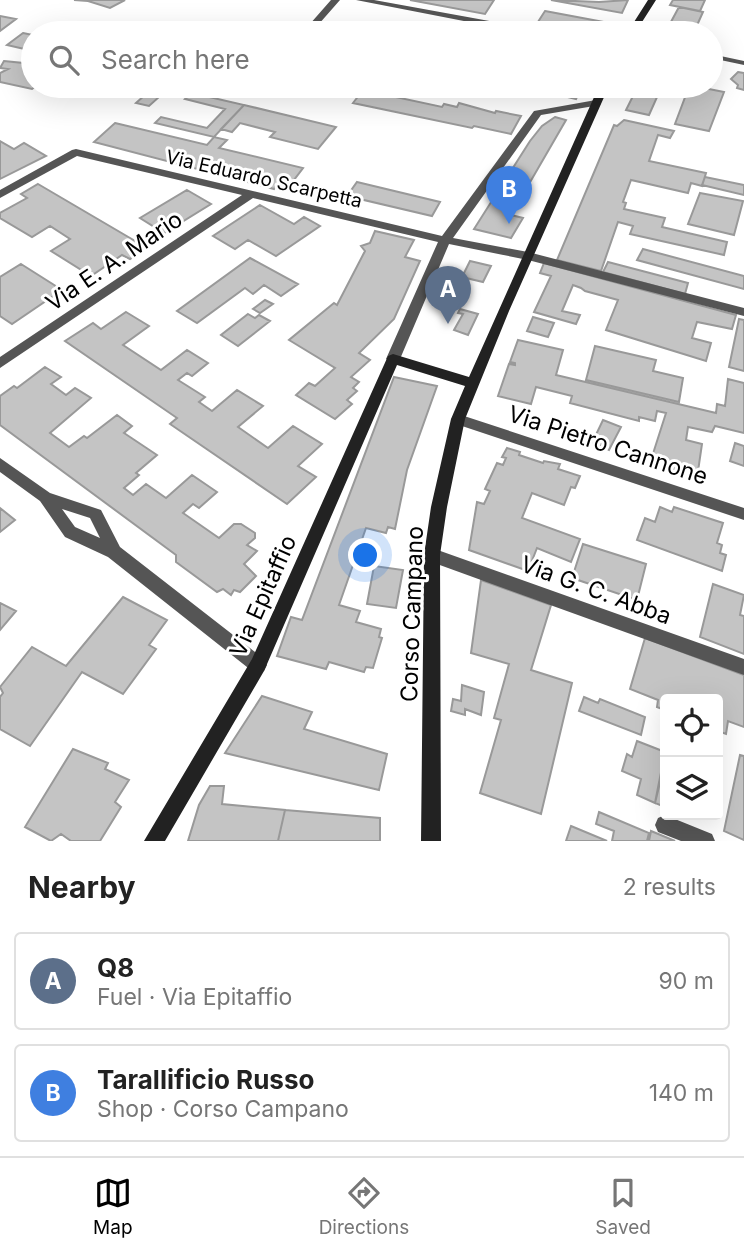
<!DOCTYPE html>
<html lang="en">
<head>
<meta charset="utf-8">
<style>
  body { margin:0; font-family:Inter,sans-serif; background:#f2f2f2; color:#222 }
  .controls { position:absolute; right:21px; bottom:21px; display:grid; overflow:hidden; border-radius:7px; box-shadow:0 7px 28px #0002 }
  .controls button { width:63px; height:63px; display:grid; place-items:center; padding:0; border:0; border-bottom:2px solid #e0e0e0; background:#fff; color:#222; font:35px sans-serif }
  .you { position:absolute; left:366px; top:556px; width:24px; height:24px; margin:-18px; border:5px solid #fff; border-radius:50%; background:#1a73e8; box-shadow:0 0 0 10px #1a73e833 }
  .badge { display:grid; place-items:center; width:46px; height:46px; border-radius:50%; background:#000; color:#fff; font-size:23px; font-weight:700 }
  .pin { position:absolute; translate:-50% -58px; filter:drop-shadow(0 2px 4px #0008) }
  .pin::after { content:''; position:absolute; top:37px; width:24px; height:21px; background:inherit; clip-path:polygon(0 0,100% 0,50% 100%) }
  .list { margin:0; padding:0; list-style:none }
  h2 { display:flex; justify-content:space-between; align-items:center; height:91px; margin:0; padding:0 28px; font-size:30px }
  h2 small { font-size:23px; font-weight:400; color:#767676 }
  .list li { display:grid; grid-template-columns:46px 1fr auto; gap:21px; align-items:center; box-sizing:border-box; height:98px; margin:0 14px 14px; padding:0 14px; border:2px solid #e0e0e0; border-radius:7px }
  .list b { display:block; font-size:26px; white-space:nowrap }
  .list p { margin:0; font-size:23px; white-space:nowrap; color:#767676 }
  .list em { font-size:23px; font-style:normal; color:#767676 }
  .icon { flex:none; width:38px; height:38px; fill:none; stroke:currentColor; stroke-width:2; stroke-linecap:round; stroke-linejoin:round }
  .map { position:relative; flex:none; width:744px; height:841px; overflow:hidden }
  .search { position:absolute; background:#fff; box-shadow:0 7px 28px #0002; left:21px; right:21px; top:21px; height:77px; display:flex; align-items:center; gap:18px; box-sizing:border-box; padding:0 24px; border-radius:38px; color:#767676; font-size:26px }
  .sheet { height:315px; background:#fff }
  nav { display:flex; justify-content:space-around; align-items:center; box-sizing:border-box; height:98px; border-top:2px solid #e0e0e0; background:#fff; font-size:19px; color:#767676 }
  nav a { display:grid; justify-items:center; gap:4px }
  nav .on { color:#000 }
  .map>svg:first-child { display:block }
</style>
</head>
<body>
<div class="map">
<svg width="744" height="841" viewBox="0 0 744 841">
  <rect width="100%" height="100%" fill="#fff"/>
  <path fill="#c4c4c4" stroke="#999" stroke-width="2" d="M 74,0 L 125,0 L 110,8 L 88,1 Z
    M 410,0 L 494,0 L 485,14 Z
    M 551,0 L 599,2 L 628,0 L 622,13 Z
    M 673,0 L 705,0 L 700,11 L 670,5 Z
    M 679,7 L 703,12 L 694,32 L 702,33 L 665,33 Z
    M 545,11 L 609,23 L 603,33 L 569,28 L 567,31 L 536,25 Z
    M 0,16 L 16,19 L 0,31 Z
    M 67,24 L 98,30 L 95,33 L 51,33 Z
    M 145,24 L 183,33 L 134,33 Z
    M 23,33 L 33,35 L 33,51 L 7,45 Z
    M 4,61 L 33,64 L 33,86 L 36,86 L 32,89 L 0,82 L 0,73 L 8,69 L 0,68 Z
    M 738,72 L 744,73 L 744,90 L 737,88 L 738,85 L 731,79 Z
    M 155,86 L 169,88 L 149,106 L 136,103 Z
    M 523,86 L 582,86 L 576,99 Z
    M 638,86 L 694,86 L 724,92 L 709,131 L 675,124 L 687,92 L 661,88 L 649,115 L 626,110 Z
    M 363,90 L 442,107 L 444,104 L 457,107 L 459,103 L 495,113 L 496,111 L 521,116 L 511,134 L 474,126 L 472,128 L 353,103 Z
    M 192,93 L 244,105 L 214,137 L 155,123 L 161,117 L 207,128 L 225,109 L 185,99 Z
    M 244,105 L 336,127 L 318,149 L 270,137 L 275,132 L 240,123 L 232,132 L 221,129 Z
    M 555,117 L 566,120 L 511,215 L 523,218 L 511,238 L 474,229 L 530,141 L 542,126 Z
    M 624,120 L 674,131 L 670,138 L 658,135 L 649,161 L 706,173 L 702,186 L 691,183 L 688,193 L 631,180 L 623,202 L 626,203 L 624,209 L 665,218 L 662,227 L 727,242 L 724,255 L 630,234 L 633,226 L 618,222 L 601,271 L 557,260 L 614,125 L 617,126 Z
    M 115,123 L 207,145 L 214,137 L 227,140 L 219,148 L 303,168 L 287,189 L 276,186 L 274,189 L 94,142 Z
    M 0,141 L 14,149 L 24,143 L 46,156 L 0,179 Z
    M 705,177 L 744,185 L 744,195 L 702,185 Z
    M 357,182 L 440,202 L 432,216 L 347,196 Z
    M 38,184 L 147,248 L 130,259 L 122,255 L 91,276 L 51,251 L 70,239 L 50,226 L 32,237 L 0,218 L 0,213 L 27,198 L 21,194 Z
    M 187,190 L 211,204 L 164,233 L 140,218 Z
    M 700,193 L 743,201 L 734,235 L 688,224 Z
    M 260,205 L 294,224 L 304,217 L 320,226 L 276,256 L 248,240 L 235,249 L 213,236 Z
    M 375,231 L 414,240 L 405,257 L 420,261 L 394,319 L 359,353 L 370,360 L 351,377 L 359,382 L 353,388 L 357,391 L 347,400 L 352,404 L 335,419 L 296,395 L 309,383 L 315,386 L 335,368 L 289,340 L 334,303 L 337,305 L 365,251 L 361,246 L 370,243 Z
    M 643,249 L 744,276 L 744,289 L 637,260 Z
    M 250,258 L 298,284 L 281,296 L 264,285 L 253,294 L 245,288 L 197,323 L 177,311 Z
    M 470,261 L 491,266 L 483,282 L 462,277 Z
    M 608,262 L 688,283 L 685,294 L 603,272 Z
    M 544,263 L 736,315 L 732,329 L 697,322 L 692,338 L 711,343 L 706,361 L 606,330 L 618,300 L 585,291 L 581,288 L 573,285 L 562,311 L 580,315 L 576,324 L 534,312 L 551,276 L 540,273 Z
    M 21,264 L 62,290 L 12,324 L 0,316 L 0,277 Z
    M 265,300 L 273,304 L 260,313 L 253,309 Z
    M 460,309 L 478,314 L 468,335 L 454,330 L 463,314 L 458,313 Z
    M 126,312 L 149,326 L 123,345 L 161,370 L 187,350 L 208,363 L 192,376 L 187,373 L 178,380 L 205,397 L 199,402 L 212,411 L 237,390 L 263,406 L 238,427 L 268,448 L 293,426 L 322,444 L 298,466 L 316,477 L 287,504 L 170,424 L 177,418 L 65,341 L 93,323 L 101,329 Z
    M 248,314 L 255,318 L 259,315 L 270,321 L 238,346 L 221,335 Z
    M 533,317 L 554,323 L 548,337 L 527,331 Z
    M 739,319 L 744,320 L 744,371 L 729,367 Z
    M 518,340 L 563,350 L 556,375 L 716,413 L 717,404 L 725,406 L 728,379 L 744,383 L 744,433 L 715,426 L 712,432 L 688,427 L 686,440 L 702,444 L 697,478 L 650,463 L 666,413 L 657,411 L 655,421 L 639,417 L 639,421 L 570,403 L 572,396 L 536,387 L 531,404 L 498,396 L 509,364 L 515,365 L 515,363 L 510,362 Z
    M 595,346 L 656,360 L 653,371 L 683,378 L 679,402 L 586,380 Z
    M 45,367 L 61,377 L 51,384 L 66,395 L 75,388 L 91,398 L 50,433 L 69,447 L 84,436 L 87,438 L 117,415 L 132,426 L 124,433 L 157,455 L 136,473 L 139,475 L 124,488 L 133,495 L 146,484 L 166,498 L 192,475 L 217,492 L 199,508 L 193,504 L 183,513 L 219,538 L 234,524 L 241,524 L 255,533 L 255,538 L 247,545 L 257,551 L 244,564 L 256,576 L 240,592 L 234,590 L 231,595 L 223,589 L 217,592 L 176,562 L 176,555 L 0,425 L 0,396 L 14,386 L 17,388 Z
    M 394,377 L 437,386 L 407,470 L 395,529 L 388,527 L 386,533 L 366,528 L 339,605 L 360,611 L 356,622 L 381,629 L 379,637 L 382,638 L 373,668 L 366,667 L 364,672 L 329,662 L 326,669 L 277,656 L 291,617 L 302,620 Z
    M 603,420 L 621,427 L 609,450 L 592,443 Z
    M 735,443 L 744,446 L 744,466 L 730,461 Z
    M 507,448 L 520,452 L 519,455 L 543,463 L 544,461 L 560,464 L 558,469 L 580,476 L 575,488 L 571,487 L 564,505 L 532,493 L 522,518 L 580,539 L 571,562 L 537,548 L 528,571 L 469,550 L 477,502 L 484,504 L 490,491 L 485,489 L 497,463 L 503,465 L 506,458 L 502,457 Z
    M 660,507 L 672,512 L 674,507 L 723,523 L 717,543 L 722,545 L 720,553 L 726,555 L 722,571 L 637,540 L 645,518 L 655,522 Z
    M 0,508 L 15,520 L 0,532 Z
    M 583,544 L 646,564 L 637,600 L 572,578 Z
    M 374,566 L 403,570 L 396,608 L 367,604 Z
    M 481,580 L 551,605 L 531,670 L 572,683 L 541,814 L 480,793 L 501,720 L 494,718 L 509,664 L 471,653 Z
    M 713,584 L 744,595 L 740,615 L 744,616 L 744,654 L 700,637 Z
    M 123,597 L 167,620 L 149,645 L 156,649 L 123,694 L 82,672 L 30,746 L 0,729 L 0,697 L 3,693 L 0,687 L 32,647 L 66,666 Z
    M 0,603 L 16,611 L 0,630 Z
    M 645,638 L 744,675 L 744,727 L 728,721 L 726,734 L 718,731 L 718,699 L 665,699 L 665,710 L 657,707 L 658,700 L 630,689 Z
    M 462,685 L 484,692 L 481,715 L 465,709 L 465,715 L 451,711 L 453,699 L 461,701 Z
    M 262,696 L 312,712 L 304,729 L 387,754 L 379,790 L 225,753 Z
    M 584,697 L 598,703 L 600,699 L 645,717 L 641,735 L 579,711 Z
    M 637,741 L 665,752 L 655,803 L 637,795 L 641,779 L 622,771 L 627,754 L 632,757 Z
    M 73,749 L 108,763 L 105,769 L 129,780 L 115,802 L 121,807 L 100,841 L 71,841 L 61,834 L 51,841 L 25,827 Z
    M 740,755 L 744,756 L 744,840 L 724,831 Z
    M 665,762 L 665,807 L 655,803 Z
    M 210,786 L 224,786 L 222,804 L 285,810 L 278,841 L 188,841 L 199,805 Z
    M 285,810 L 380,818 L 380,841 L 278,841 Z
    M 599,812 L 649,833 L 647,841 L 612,841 L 614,831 L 596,824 Z
    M 571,826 L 607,841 L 566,841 Z
    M 651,831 L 675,841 L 649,841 Z"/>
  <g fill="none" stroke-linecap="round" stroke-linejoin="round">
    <path fill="#555" fill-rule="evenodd" d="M 711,54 L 744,61 L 744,65 L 711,58 Z"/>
    <path fill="#555" fill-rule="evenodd" d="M 331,0 L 340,0 L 311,33 L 302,33 Z
      M 356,0 L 374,0 L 539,30 L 544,33 L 526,33 Z
      M 596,100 L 601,103 L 600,105 L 541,115 L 453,238 L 528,252 L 744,308 L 744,316 L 528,260 L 449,244 L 400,359 L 393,364 L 386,359 L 438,242 L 253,198 L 0,368 L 0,357 L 242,195 L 77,156 L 0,198 L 0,190 L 72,150 L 76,149 L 442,236 L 534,111 Z
      M 458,414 L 744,508 L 744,520 L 453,423 L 451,419 Z
      M 0,458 L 50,493 L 101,510 L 120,547 L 264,659 L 267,665 L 264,671 L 258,673 L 252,671 L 108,557 L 65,537 L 40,501 L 0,472 ZM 62,509 L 90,518 L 100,538 L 75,527 Z
      M 432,548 L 744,659 L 744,675 L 426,560 L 424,555 L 426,550 Z
      M 665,815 L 712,834 L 715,841 L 681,841 L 658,832 L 655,825 L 658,818 Z"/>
    <path fill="#222" fill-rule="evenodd" d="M 648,0 L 656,0 L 635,33 L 627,33 Z
      M 599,86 L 609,86 L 509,311 L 465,419 L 447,507 L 440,555 L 441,841 L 421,841 L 424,555 L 431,507 L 451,419 L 465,386 L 397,365 L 264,671 L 165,841 L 144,841 L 252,659 L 388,356 L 393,354 L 469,377 Z"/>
  </g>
  <g text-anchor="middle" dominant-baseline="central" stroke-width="6" stroke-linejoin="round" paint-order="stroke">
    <g font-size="19" fill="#000" stroke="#fff">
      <text transform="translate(264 179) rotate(13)">Via Eduardo Scarpetta</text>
    </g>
    <g font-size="23" fill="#000" stroke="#fff">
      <text transform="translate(114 261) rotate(-34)">Via E. A. Mario</text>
      <text transform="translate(608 445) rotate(18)">Via Pietro Cannone</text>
      <text transform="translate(596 590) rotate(20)">Via G. C. Abba</text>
      <text transform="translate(263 596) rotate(-66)">Via Epitaffio</text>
      <text transform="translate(412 614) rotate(-88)">Corso Campano</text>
    </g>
  </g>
</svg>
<div class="controls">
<button><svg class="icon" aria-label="locate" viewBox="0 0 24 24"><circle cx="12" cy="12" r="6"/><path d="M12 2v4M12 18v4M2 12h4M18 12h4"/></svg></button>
<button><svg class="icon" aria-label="layers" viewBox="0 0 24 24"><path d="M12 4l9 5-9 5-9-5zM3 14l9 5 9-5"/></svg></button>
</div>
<div class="you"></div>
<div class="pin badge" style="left:448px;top:324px;background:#5c6f8a">A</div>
<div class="pin badge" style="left:509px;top:224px;background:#3f7fe0">B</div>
<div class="search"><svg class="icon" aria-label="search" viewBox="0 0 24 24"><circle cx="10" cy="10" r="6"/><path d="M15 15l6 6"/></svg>Search here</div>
</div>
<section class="sheet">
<h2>Nearby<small>2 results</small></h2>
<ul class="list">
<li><span class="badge" style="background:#5c6f8a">A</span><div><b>Q8</b><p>Fuel · Via Epitaffio</p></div><em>90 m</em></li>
<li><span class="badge" style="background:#3f7fe0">B</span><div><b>Tarallificio Russo</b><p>Shop · Corso Campano</p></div><em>140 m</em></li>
</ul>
</section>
<nav>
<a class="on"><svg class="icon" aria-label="map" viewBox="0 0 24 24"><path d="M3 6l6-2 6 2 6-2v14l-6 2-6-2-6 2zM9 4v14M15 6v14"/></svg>Map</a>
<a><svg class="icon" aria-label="directions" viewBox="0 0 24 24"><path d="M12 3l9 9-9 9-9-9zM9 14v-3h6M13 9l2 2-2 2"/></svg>Directions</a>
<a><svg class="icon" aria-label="saved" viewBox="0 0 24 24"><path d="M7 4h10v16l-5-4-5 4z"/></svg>Saved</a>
</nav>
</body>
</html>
